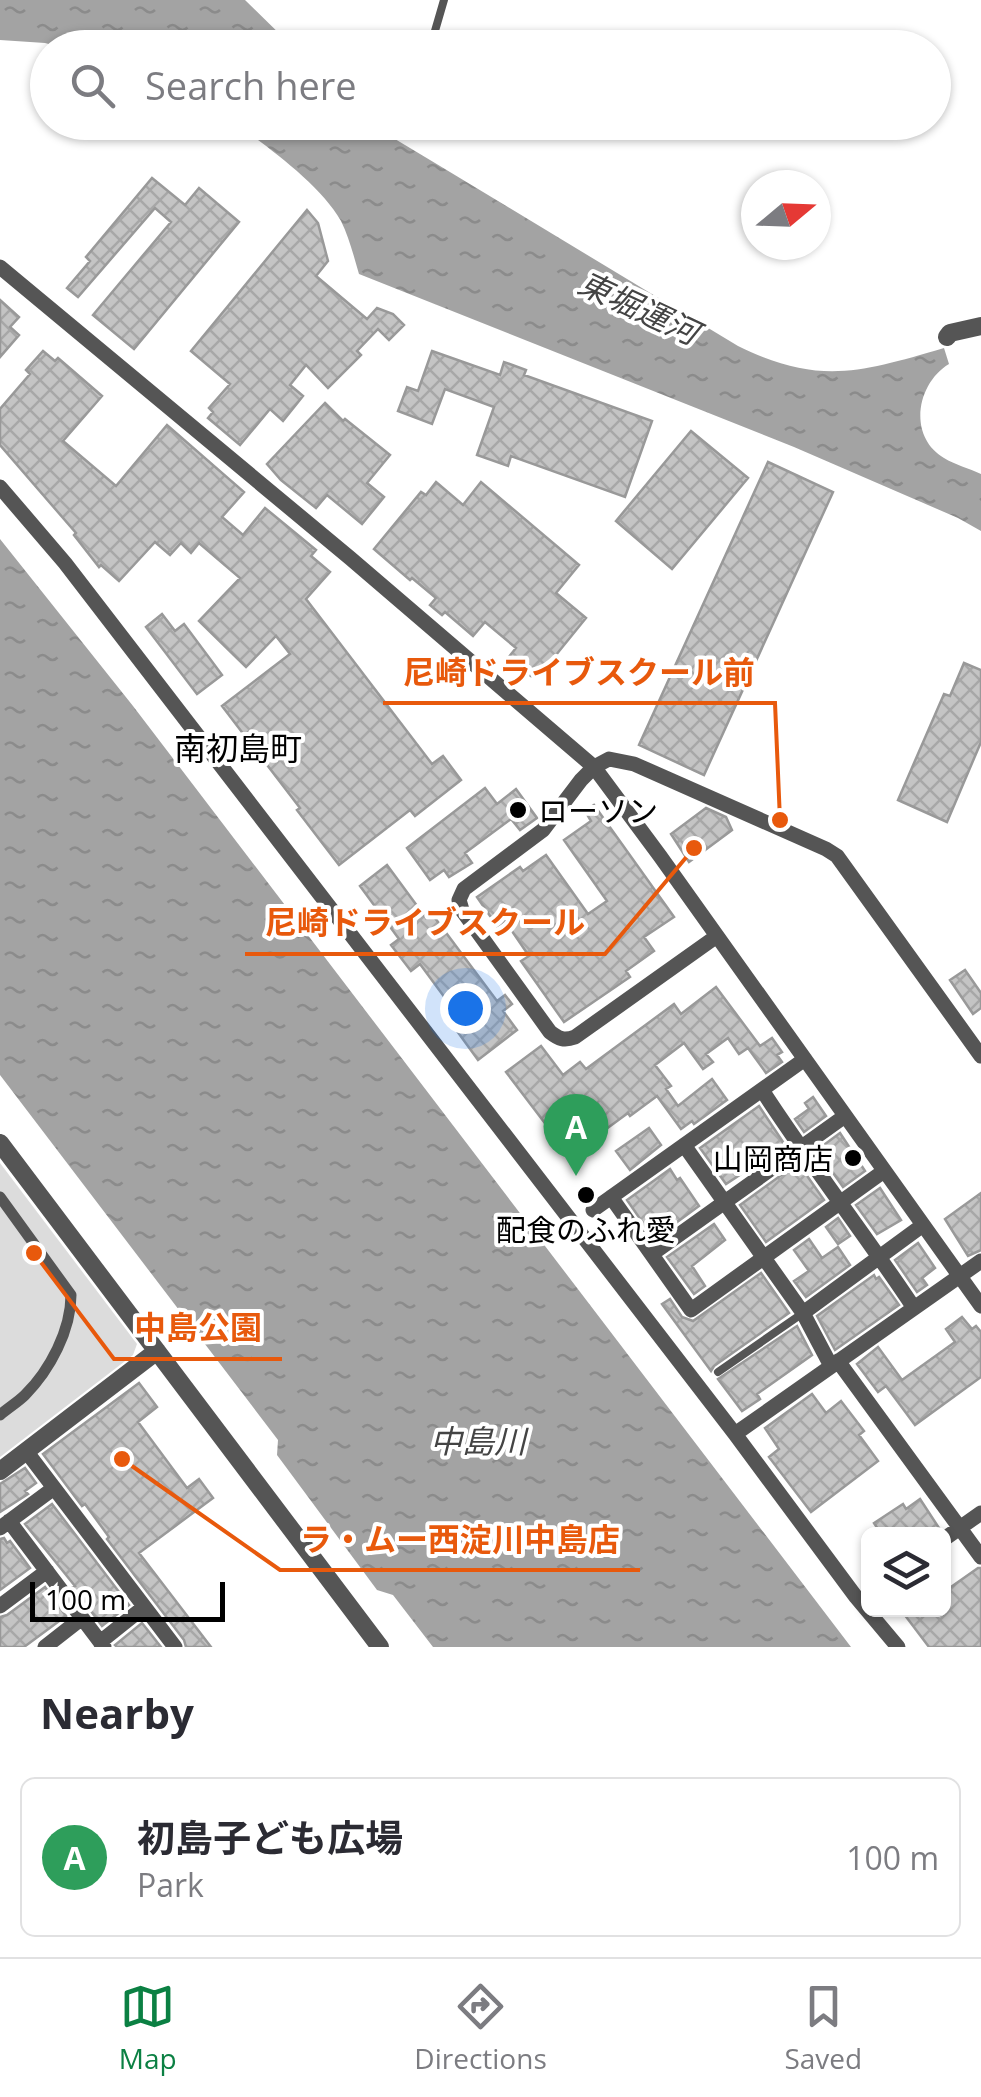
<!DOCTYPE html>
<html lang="en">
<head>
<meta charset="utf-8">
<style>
  body { margin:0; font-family:"Open Sans","Noto Sans JP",sans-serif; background:#f7f7f7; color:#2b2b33 }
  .controls { position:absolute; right:30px; bottom:30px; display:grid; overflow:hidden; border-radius:15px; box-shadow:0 2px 8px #0004 }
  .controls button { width:90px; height:90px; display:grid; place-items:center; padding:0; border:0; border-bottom:2px solid #e1e1e2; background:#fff; color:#2b2b33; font:50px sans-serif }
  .compass { position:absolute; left:741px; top:170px; width:90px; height:90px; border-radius:50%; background:#fff; box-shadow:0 2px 8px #0004; rotate:71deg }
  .scale { position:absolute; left:30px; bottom:25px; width:195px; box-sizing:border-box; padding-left:10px; border:5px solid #000; border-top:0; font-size:28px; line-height:35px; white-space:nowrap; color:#000; -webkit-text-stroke:8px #fff; paint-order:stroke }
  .you { position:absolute; left:465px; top:1008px; width:35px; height:35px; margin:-25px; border:8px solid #fff; border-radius:50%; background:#1a73e8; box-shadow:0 0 0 15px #1a73e833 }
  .badge { display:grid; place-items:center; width:65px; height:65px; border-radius:50%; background:#0b8043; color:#fff; font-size:32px; font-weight:700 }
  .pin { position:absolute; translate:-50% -82px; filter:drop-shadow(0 2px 5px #0008) }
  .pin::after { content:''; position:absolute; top:52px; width:35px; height:30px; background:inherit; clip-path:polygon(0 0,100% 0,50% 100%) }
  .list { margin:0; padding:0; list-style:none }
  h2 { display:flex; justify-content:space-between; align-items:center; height:130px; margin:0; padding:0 40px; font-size:42px }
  h2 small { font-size:32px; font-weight:400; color:#7c7c81 }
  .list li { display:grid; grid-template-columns:65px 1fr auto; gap:30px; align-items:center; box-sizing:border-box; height:160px; margin:0 20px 20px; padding:0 20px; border:2px solid #e1e1e2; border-radius:15px }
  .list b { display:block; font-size:38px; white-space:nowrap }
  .list p { margin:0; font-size:32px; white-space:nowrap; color:#7c7c81 }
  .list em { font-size:32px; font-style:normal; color:#7c7c81 }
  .icon { flex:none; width:55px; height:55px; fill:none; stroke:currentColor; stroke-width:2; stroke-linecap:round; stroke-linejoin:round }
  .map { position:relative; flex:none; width:981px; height:1647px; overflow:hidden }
  .search { position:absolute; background:#fff; box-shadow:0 2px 8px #0004; left:30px; right:30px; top:30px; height:110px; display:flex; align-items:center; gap:25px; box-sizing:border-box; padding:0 35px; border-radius:55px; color:#7c7c81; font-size:38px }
  .sheet { height:310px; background:#fff }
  nav { display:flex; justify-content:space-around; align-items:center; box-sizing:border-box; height:140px; border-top:2px solid #e1e1e2; background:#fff; font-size:28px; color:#7c7c81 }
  nav a { display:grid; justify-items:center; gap:5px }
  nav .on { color:#0b8043 }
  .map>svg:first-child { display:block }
</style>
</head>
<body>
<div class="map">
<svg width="981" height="1647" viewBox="0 0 981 1647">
  <defs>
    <pattern id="water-ripples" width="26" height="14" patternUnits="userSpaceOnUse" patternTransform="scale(2.5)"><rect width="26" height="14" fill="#a3a3a3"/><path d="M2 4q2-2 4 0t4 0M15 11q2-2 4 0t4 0" fill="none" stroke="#8b8b8b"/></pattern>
    <pattern id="building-cross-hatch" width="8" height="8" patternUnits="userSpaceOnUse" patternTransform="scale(2.5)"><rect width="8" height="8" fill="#c4c4c4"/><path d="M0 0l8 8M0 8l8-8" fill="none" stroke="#a7a7a7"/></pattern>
  </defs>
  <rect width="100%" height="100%" fill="#fff"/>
  <path fill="#dcdcdc" d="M 0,1163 L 137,1344 L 133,1355 L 0,1457 Z"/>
  <path fill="url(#water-ripples)" d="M 0,0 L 245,0 L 293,47 L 64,48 L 45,43 L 0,40 Z
    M 235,123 L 374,123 L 395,139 L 435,163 L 738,346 C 819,386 862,372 944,348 L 949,364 C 917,383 907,436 944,458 C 955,465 969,468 981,474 L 981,531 L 958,518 L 794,447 L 359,274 C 354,257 349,237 341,221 C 320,184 269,148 235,123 Z
    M 0,539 L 133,706 L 851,1647 L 433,1647 L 393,1595 L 377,1590 L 277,1455 L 278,1440 L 0,1075 Z"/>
  <path fill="url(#building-cross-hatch)" stroke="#999" stroke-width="2.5" d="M 152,178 L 185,205 L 199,188 L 239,222 L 134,349 L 93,315 L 171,222 L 155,208 L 78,297 L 67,288 L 90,261 L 86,257 Z
    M 307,210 L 318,223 L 328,261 L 316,276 L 367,319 L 377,308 L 393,314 L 404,325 L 389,340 L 378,329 L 357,351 L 361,355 L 328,388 L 306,365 L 290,385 L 303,396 L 283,421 L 270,409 L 240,445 L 208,418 L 213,412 L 209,408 L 230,384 L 191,351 Z
    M 0,300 L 19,317 L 10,327 L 19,335 L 0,357 Z
    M 43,351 L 55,361 L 58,358 L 102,396 L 63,441 L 116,486 L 167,425 L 244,492 L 222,517 L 243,535 L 265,508 L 316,550 L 311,556 L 330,572 L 306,599 L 432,764 L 443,756 L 461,780 L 415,816 L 410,810 L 339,865 L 297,810 L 300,808 L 222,706 L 290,654 L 276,636 L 246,667 L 199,621 L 240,578 L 199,543 L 191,553 L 181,543 L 170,555 L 155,542 L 119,581 L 101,565 L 99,567 L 74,535 L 76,533 L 0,445 L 0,409 L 30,374 L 26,370 Z
    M 432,351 L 500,375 L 504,362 L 526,370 L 524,375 L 652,421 L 625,497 L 511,456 L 508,466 L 477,455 L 494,407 L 445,389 L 432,424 L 398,411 L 407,387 L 418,391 Z
    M 325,403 L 343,421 L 345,419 L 390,455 L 367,483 L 384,497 L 362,524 L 327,495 L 316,508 L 281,480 L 267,464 Z
    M 691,431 L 748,478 L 672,569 L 616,521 Z
    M 768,462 L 833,492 L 704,775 L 639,745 Z
    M 436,482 L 463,505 L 481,482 L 579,565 L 556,593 L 586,618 L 543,671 L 539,667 L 531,676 L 527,673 L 523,679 L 504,663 L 516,648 L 485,622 L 473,636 L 445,612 L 442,615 L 430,605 L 436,598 L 412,578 L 410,580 L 374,549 L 421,492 L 426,495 Z
    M 162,614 L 175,631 L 184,624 L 222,675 L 197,694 L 146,627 Z
    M 964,663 L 981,670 L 981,742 L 947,822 L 898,800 L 944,694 L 950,696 Z
    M 485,788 L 497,804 L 516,789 L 537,818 L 520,830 L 511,819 L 465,853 L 472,863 L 449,877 L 444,870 L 430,880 L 407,848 Z
    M 594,805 L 674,917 L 644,937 L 654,951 L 626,971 L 630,977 L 564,1022 L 521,961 L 529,956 L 505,921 L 497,926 L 477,897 L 520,867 L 523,871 L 546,855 L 588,914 L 607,901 L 564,840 L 591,821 L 585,811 Z
    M 706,808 L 726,817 L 732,830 L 689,862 L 671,834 Z
    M 387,865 L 426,918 L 432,914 L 497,1001 L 505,995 L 512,1004 L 503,1011 L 517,1030 L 478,1060 L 457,1031 L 465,1025 L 420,964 L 411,971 L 391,945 L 399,939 L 360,886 Z
    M 965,970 L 981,993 L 981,1008 L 973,1014 L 950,980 Z
    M 716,987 L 760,1046 L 772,1038 L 782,1052 L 777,1055 L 782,1062 L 766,1073 L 748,1048 L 739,1054 L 728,1038 L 706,1054 L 713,1062 L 703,1069 L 684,1043 L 655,1065 L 671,1086 L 666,1089 L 678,1106 L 712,1079 L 727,1100 L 694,1124 L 692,1121 L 681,1129 L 657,1096 L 630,1116 L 628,1113 L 583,1146 L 586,1150 L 575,1158 L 573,1154 L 570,1156 L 506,1072 L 541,1046 L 563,1075 L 580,1062 L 586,1069 L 674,1004 L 681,1014 Z
    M 813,1097 L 826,1116 L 804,1132 L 795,1119 L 809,1109 L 805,1103 Z
    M 759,1106 L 785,1145 L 726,1184 L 700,1148 Z
    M 649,1128 L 661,1145 L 630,1170 L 616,1151 Z
    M 840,1133 L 865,1171 L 843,1187 L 817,1150 Z
    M 798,1163 L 824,1200 L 766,1242 L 740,1205 Z
    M 670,1169 L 677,1180 L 680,1178 L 699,1206 L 654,1239 L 627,1200 Z
    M 880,1188 L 901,1220 L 877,1234 L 856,1205 Z
    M 981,1193 L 981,1250 L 968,1256 L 945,1219 Z
    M 838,1218 L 850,1236 L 838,1244 L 826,1227 Z
    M 714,1224 L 725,1240 L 692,1266 L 705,1286 L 694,1294 L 667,1257 Z
    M 809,1239 L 822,1258 L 838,1247 L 850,1265 L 806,1297 L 794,1281 L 809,1271 L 794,1250 Z
    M 918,1243 L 935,1268 L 922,1278 L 927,1285 L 917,1292 L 895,1260 Z
    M 761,1273 L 789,1313 L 714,1366 L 711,1371 L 662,1304 L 670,1299 L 682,1317 L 693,1321 Z
    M 874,1275 L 876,1279 L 879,1277 L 899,1305 L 835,1350 L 817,1316 Z
    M 962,1317 L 972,1329 L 976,1326 L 981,1332 L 981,1377 L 915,1425 L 886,1386 L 878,1392 L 857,1364 L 878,1347 L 902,1380 L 955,1342 L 946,1329 Z
    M 797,1326 L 812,1355 L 757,1394 L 760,1399 L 742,1411 L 718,1379 Z
    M 139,1383 L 157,1407 L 138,1422 L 187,1488 L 199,1479 L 213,1498 L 139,1553 L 211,1647 L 186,1647 L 184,1640 L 107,1539 L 109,1537 L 85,1504 L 82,1506 L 43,1454 Z
    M 812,1394 L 826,1413 L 841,1401 L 864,1431 L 859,1435 L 878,1461 L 811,1512 L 769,1457 L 779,1449 L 765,1428 Z
    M 25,1468 L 36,1483 L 25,1491 L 28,1494 L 0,1512 L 0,1484 Z
    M 920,1499 L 939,1528 L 930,1534 L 881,1534 L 874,1523 L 903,1504 L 906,1509 Z
    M 52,1504 L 129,1605 L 102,1626 L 73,1587 L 75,1586 L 25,1524 Z
    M 4,1538 L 7,1543 L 10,1541 L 30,1568 L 0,1590 L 0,1539 Z
    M 978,1568 L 981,1568 L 981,1647 L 929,1647 L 901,1610 L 944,1610 L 944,1592 Z
    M 45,1587 L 66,1616 L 24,1647 L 0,1647 L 0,1617 L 7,1615 Z
    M 142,1623 L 161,1647 L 117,1647 L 115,1645 Z"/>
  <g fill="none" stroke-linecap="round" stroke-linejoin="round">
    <path stroke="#555" stroke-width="8" d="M 430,48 L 444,0
      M 471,122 L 471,123
      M 718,1372 L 803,1313"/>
    <path stroke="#555" stroke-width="11" d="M 0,1197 L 71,1295 C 71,1330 50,1370 25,1395 C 18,1402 8,1408 0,1415"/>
    <path stroke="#555" stroke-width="15" d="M 0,267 L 350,558 L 594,767 L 660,856 L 981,1306
      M 0,487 L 65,563 L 735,1434 L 856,1597 L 898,1647
      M 717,936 L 575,1037 C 564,1041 559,1039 550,1032 L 462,910 L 459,900 L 464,889 L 543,830 L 581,780 L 594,767 L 609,759 L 634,764 L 826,849 L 837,856 L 981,1056
      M 762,1090 C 810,1164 865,1234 914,1308
      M 684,1145 L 803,1313 L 831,1366
      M 611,1197 L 691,1310 L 884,1171
      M 593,1210 L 805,1059
      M 652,1254 L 845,1116
      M 803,1313 L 923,1225
      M 838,1361 L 981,1557
      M 735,1434 L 981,1261
      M 26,1451 L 175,1647
      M 9,1521 L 104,1647
      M 0,1528 L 54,1488
      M 944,1539 L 981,1513
      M 0,1606 L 47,1571
      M 100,1642 L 144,1607
      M 45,1647 L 82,1618"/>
    <path stroke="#555" stroke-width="18" d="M 947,337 L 950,333 L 981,326
      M 0,1143 L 380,1647
      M 0,1471 L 157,1351"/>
  </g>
  <g fill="#000" stroke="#fff" stroke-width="4">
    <circle cx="518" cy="810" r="10"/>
    <circle cx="853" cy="1158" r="10"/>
    <circle cx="586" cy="1195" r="10"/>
  </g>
  <g text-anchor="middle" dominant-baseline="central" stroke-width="8" stroke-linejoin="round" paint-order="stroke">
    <g font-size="30" fill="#000" stroke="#fff" text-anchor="start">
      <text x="538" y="810">ローソン</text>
      <text x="833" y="1158" text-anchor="end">山岡商店</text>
      <text x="586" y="1229" text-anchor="middle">配食のふれ愛</text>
    </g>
    <g font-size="32" font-style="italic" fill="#444" stroke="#fff">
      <text transform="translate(639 307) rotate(25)">東堀運河</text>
      <text x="478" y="1440">中島川</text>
    </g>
    <g font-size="32" fill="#000" stroke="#fff">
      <text x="238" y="747">南初島町</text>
    </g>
  </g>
  <path fill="none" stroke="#e8590c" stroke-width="4" d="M780 820L775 703H383M694 848L605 954H245M34 1253L114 1359H282M122 1459L280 1570H640"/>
  <g fill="#e8590c" stroke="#fff" stroke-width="4">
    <circle cx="780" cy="820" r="10"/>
    <circle cx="694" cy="848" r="10"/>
    <circle cx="34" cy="1253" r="10"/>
    <circle cx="122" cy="1459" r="10"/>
  </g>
  <g font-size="32" text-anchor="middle" font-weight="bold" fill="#e8590c" stroke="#fff" stroke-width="8" stroke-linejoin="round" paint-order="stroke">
    <text x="579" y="684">尼崎ドライブスクール前</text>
    <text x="425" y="934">尼崎ドライブスクール</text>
    <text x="198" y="1339">中島公園</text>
    <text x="460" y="1551">ラ・ムー西淀川中島店</text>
  </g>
</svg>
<div class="controls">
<button><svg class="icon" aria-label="layers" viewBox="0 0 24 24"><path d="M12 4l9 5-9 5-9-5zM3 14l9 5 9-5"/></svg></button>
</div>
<svg class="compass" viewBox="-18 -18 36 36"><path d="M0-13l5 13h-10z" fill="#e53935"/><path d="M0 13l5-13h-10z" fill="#7c7c81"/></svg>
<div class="scale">100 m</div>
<div class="you"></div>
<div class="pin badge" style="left:576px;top:1176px;background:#2e9e5b">A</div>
<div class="search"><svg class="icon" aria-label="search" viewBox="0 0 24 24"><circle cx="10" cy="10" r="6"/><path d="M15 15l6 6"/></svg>Search here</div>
</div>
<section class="sheet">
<h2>Nearby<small></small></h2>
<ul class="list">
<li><span class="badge" style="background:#2e9e5b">A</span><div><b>初島子ども広場</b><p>Park</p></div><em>100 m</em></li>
</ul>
</section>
<nav>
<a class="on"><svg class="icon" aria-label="map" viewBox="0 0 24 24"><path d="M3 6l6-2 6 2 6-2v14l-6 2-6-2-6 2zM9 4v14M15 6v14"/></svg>Map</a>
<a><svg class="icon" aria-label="directions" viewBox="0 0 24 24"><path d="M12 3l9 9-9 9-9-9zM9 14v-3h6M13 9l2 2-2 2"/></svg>Directions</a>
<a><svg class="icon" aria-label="saved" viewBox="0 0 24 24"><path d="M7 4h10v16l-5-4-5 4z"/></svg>Saved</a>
</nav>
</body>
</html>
